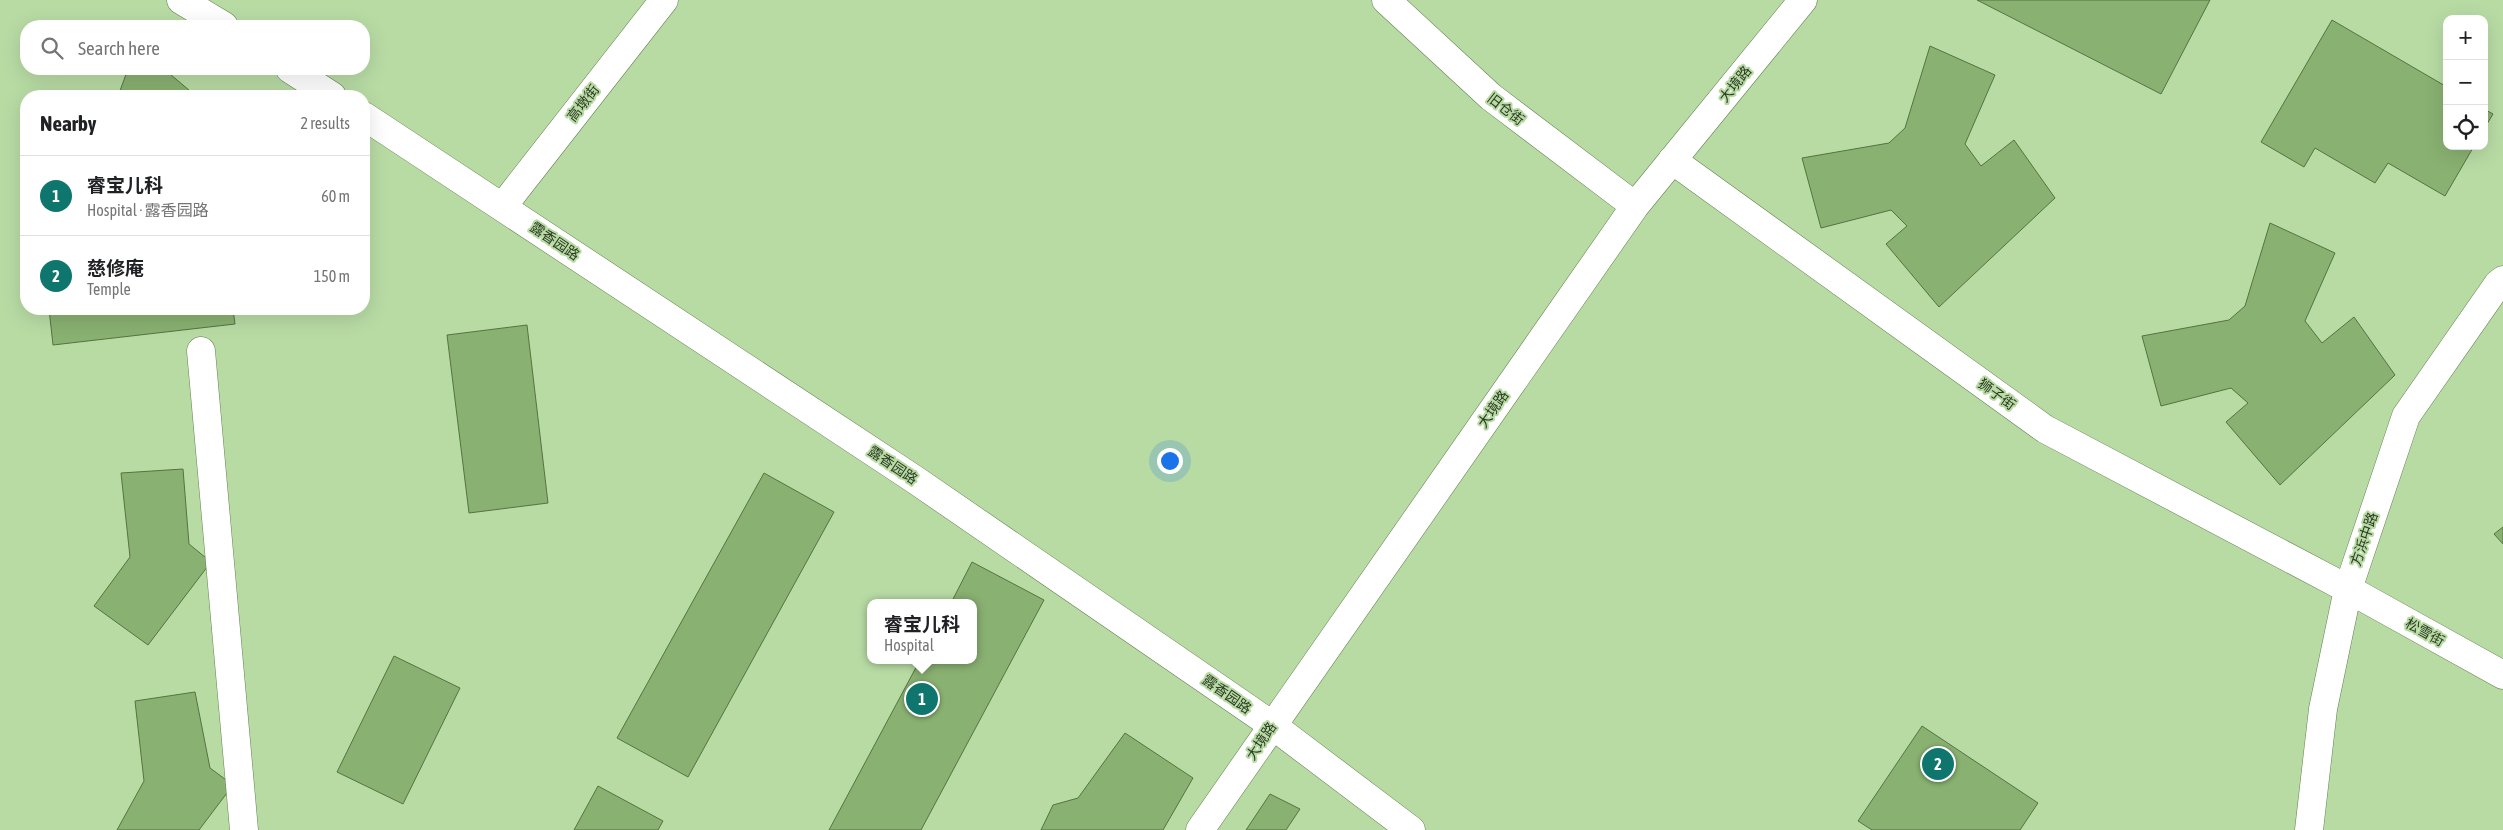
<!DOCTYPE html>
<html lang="en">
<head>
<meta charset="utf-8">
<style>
  body { margin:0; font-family:"Asap Condensed","Noto Sans SC",sans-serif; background:#f2f2f2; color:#202124 }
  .controls { position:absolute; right:15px; top:15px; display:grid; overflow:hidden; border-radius:10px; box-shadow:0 5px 20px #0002 }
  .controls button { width:45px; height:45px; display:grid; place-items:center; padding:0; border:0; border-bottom:1px solid #e0e0e0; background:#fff; color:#202124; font:25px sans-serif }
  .you { position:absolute; left:1169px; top:460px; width:18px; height:18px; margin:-12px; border:4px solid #fff; border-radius:50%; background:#1a73e8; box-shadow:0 0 0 8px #1a73e833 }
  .badge { display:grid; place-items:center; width:32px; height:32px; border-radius:50%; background:#0f766e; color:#fff; font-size:16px; font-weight:700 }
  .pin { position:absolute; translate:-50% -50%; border:2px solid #fff; box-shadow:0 1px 5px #0006 }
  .popup { position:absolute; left:867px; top:599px; width:110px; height:65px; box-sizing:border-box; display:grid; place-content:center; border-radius:10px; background:#fff; filter:drop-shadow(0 1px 4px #0005); font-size:16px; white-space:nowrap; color:#757577 }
  .popup b { font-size:19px; color:#202124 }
  .popup::after { content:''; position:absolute; left:50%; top:100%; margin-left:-10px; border:10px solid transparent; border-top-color:#fff }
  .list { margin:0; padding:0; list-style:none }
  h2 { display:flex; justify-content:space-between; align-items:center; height:65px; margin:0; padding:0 20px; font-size:21px }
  h2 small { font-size:16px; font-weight:400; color:#757577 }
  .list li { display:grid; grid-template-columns:32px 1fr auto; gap:15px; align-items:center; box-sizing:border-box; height:80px; padding:0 20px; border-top:1px solid #e0e0e0 }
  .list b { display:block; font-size:19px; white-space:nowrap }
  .list p { margin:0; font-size:16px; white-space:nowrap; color:#757577 }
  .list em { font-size:16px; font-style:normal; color:#757577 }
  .icon { flex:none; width:28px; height:28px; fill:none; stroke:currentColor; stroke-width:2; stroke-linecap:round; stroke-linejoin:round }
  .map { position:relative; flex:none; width:2503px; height:830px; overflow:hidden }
  .search { position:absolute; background:#fff; box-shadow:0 5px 20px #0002; left:20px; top:20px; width:350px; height:55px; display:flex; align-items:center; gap:12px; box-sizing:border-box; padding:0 18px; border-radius:20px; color:#757577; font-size:19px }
  .panel { position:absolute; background:#fff; box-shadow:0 5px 20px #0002; left:20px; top:90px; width:350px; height:225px; border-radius:20px }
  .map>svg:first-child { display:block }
</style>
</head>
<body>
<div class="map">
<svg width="2503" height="830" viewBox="0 0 2503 830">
  <rect width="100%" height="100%" fill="#b8dba4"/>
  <path fill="#89b171" stroke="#557341" d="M 1977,0 L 2210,0 L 2161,94 Z
    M 2332,20 L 2447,87 L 2447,146 L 2474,146 L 2445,196 L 2388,163 L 2375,183 L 2315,148 L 2304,167 L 2261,142 Z
    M 1930,46 L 1995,75 L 1965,144 L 1981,166 L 2014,140 L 2055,198 L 1939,307 L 1886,244 L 1907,226 L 1891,210 L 1821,228 L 1802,158 L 1889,143 L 1905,128 Z
    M 128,69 L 164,69 L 196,96 L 118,96 Z
    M 2484,109 L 2493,114 L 2484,129 Z
    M 2270,223 L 2335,253 L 2305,321 L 2322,343 L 2354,317 L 2395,375 L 2280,485 L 2226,422 L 2248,403 L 2231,388 L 2161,406 L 2142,336 L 2229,320 L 2245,306 Z
    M 49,309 L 233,309 L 235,324 L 53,345 Z
    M 527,325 L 548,503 L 469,513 L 447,335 Z
    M 183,469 L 189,544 L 211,562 L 148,645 L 94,606 L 130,557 L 121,473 Z
    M 764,473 L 834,512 L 688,777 L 617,738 Z
    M 2503,527 L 2503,544 L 2494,534 Z
    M 972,562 L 1044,600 L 921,830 L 829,830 L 920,660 L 973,660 L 973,603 L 951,603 Z
    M 394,656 L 460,688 L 403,804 L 337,772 Z
    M 195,692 L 210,768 L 233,785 L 199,830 L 117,830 L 144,781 L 135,701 Z
    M 1922,726 L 2038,803 L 2020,830 L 1872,830 L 1858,821 Z
    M 1125,733 L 1193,778 L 1163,830 L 1041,830 L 1053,805 L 1078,798 Z
    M 598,786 L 663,821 L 658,830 L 574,830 Z
    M 1270,794 L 1300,809 L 1286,830 L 1246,830 Z"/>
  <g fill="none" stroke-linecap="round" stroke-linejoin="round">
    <defs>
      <path id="minor" d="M 181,0 L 224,26
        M 1386,0 L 1491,97 L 1635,206
        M 290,69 L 332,96
        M 364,116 L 914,479 L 1272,725 L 1411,830
        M 1672,160 L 2045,429 L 2348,589 L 2503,675
        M 503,206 L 664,0
        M 201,351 L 244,830
        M 1200,830 L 1635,206 L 1803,0
        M 2309,830 L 2323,709 L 2348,589 L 2406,416 L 2498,284 L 2503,280"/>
    </defs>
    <use href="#minor" stroke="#638250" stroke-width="29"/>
    <use href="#minor" stroke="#fff" stroke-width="28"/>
  </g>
  <g text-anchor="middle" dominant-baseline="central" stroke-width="4" stroke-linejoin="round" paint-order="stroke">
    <g font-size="14" fill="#2c3a24" stroke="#b8dba4">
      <text transform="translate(1735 84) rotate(-51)">大境路</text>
      <text transform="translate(583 103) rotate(-52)">高墩街</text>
      <text transform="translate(1506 109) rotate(38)">旧仓街</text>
      <text transform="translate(555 241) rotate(34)">露香园路</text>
      <text transform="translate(1997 394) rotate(36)">狮子街</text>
      <text transform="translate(1493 409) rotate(-55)">大境路</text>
      <text transform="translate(893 465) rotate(34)">露香园路</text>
      <text transform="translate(2364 539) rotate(-71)">方浜中路</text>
      <text transform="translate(2425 632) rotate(29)">松雪街</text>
      <text transform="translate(1227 694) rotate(35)">露香园路</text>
      <text transform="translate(1261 741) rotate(-56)">大境路</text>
    </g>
  </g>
</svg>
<div class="controls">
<button>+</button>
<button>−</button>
<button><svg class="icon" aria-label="locate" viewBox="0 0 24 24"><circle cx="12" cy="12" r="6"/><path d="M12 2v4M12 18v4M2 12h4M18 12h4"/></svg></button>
</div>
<div class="you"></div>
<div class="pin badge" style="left:922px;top:699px">1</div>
<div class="popup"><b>睿宝儿科</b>Hospital</div>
<div class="pin badge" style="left:1938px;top:764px">2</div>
<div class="search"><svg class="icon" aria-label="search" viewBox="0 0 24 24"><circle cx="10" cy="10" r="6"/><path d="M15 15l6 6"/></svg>Search here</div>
<section class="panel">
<h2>Nearby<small>2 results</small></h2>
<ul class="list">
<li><span class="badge">1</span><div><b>睿宝儿科</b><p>Hospital · 露香园路</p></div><em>60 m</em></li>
<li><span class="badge">2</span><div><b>慈修庵</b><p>Temple</p></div><em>150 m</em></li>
</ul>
</section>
</div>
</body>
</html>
